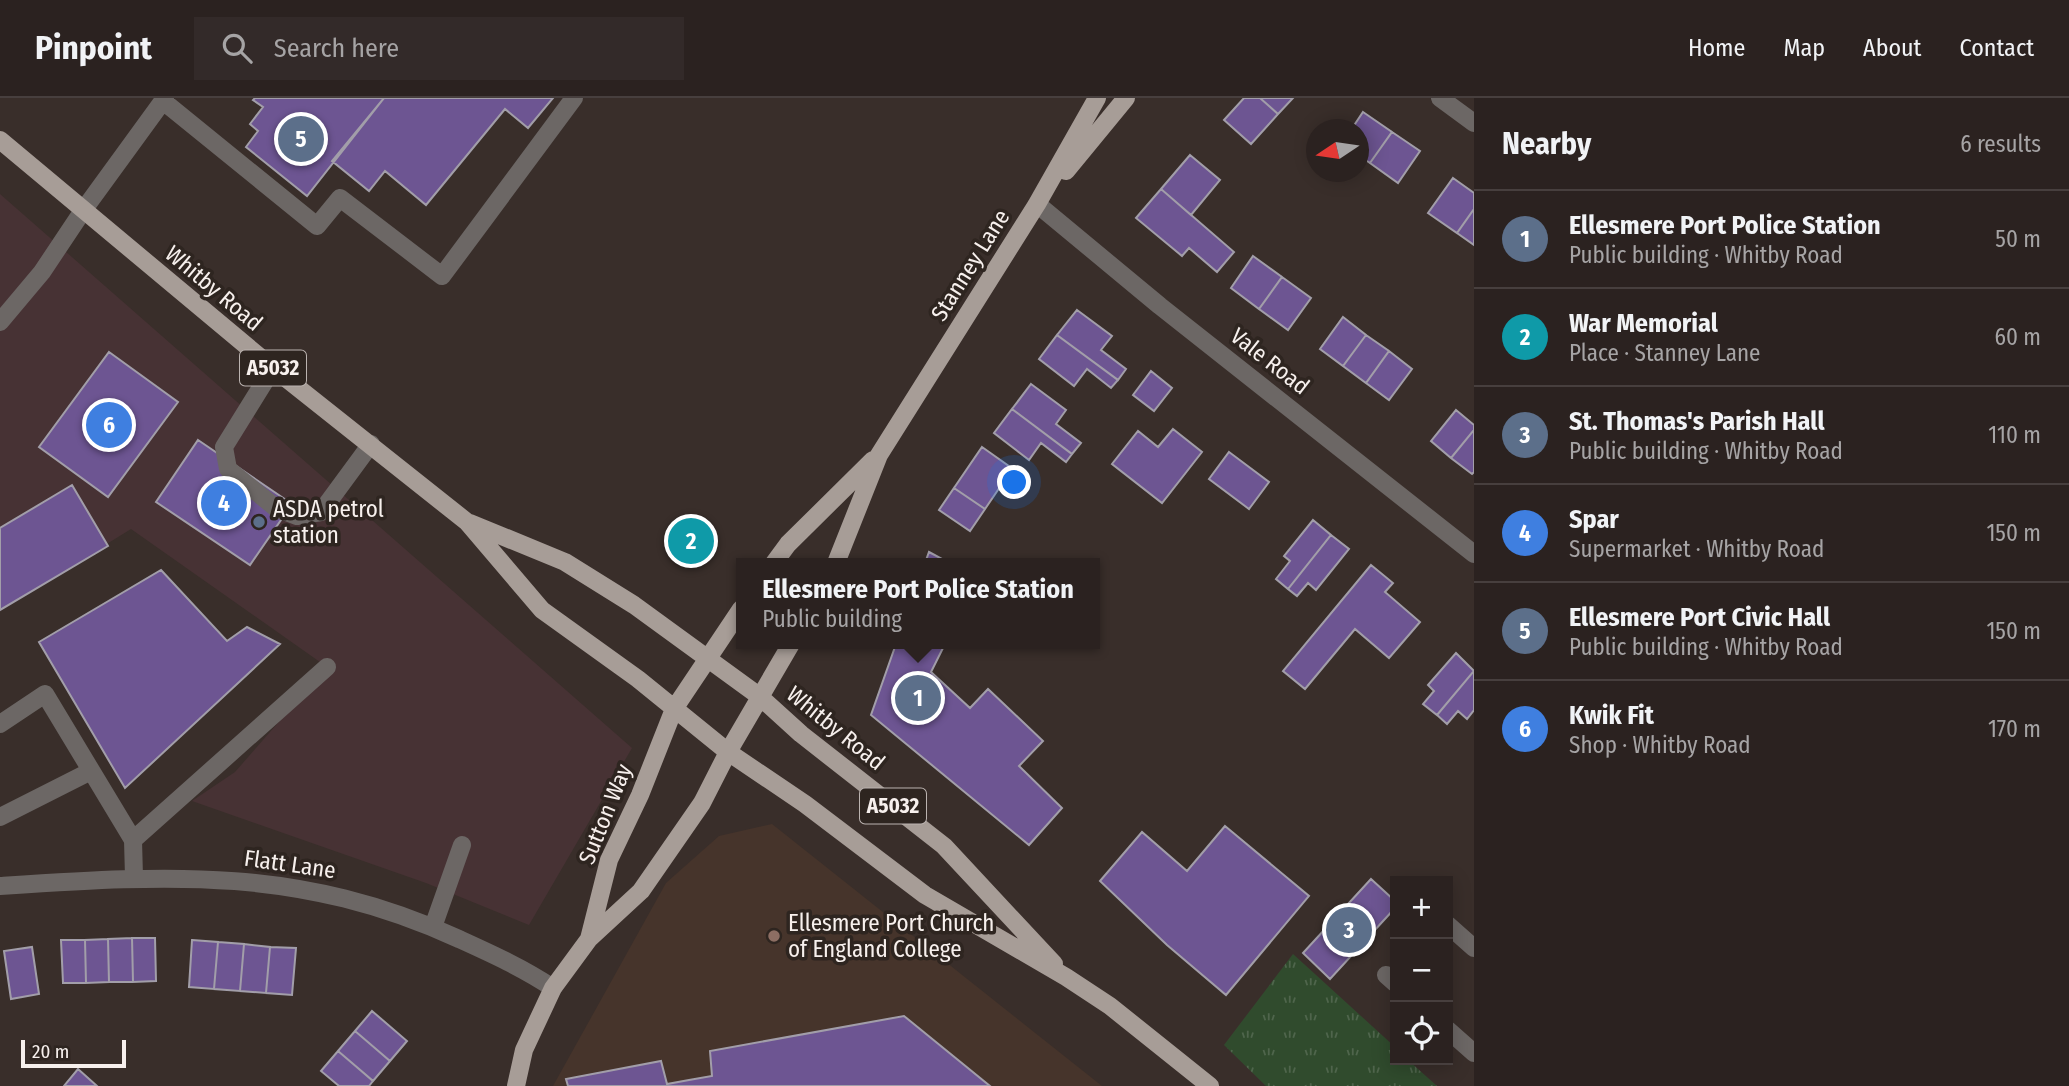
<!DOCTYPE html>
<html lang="en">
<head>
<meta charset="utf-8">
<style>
  body { margin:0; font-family:"Fira Sans Condensed",sans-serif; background:#332a29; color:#f1f3f6 }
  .controls { position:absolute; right:21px; bottom:21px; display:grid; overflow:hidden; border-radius:0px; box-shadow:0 4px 18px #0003 }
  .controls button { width:63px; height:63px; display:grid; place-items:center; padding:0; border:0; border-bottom:2px solid #473f3e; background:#2b2220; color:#f1f3f6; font:35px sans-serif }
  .compass { position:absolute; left:1306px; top:21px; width:63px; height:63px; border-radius:50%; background:#2b2220; box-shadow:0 4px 18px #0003; rotate:257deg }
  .scale { position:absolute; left:21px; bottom:18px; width:105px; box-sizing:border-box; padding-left:7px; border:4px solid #f7f0ed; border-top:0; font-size:19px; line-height:24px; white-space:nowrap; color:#f7f0ed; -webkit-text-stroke:5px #2e2520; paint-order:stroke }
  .you { position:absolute; left:1015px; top:385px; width:24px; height:24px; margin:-18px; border:5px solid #fff; border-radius:50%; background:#1a73e8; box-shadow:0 0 0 10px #1a73e833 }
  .badge { display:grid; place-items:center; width:46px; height:46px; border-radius:50%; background:#8bbbb9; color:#fff; font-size:23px; font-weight:700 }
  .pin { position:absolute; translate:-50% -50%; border:4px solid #fff; box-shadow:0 2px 7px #0006 }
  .popup { position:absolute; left:736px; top:460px; width:364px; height:91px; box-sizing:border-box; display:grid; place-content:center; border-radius:0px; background:#2b2220; filter:drop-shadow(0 2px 5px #0005); font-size:23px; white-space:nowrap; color:#a6a4a5 }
  .popup b { font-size:26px; color:#f1f3f6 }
  .popup::after { content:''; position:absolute; left:50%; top:100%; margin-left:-14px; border:14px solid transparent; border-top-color:#2b2220 }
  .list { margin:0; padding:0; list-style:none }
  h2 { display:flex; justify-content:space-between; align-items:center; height:91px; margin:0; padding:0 28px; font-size:30px }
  h2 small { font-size:23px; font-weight:400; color:#a6a4a5 }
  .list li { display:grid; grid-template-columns:46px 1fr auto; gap:21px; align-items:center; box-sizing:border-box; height:98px; padding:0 28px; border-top:2px solid #473f3e }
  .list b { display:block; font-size:26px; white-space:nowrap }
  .list p { margin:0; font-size:23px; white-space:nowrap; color:#a6a4a5 }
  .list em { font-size:23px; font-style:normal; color:#a6a4a5 }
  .icon { flex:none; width:38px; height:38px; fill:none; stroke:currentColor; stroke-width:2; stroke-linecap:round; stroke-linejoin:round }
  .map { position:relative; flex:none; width:1474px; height:988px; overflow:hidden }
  header { display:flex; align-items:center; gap:42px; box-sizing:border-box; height:98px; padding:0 35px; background:#2b2220; border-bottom:2px solid #473f3e }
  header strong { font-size:33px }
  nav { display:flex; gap:38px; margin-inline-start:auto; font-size:24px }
  .search { width:490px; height:63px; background:#332a29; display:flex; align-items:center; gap:18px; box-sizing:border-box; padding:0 24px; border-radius:0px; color:#a6a4a5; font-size:26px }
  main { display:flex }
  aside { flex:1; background:#2b2220 }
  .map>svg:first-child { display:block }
</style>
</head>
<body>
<header>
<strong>Pinpoint</strong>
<div class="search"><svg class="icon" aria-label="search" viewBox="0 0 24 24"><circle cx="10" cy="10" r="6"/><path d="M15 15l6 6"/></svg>Search here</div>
<nav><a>Home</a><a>Map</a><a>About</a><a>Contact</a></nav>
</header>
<main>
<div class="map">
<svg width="1474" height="988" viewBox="0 0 1474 988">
  <defs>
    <pattern id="grass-tufts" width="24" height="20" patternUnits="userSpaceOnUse" patternTransform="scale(1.75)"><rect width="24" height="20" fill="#304b2d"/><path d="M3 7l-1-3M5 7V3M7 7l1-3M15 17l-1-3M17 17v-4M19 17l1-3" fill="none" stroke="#4f654c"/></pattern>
  </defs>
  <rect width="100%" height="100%" fill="#392e2a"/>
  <path fill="#473234" d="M 0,96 L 632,650 L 529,827 L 426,785 L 192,703 L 235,674 L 327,569 L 131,431 L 0,512 Z"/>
  <path fill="#46342b" d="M 772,726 L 1102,988 L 553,988 L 666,785 L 719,738 Z"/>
  <path fill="url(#grass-tufts)" d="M 1293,856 L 1395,949 L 1395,962 L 1408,962 L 1437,988 L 1266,988 L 1224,947 Z"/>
  <path fill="#6d5592" stroke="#a29ea9" stroke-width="2" d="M 255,0 L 384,0 L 307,98 L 246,49 L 258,33 L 250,26 L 263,9 L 253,2 Z
    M 384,0 L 553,0 L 528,30 L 505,11 L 426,107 L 385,73 L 369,93 L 332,63 Z
    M 1244,0 L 1260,0 L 1278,16 L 1251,46 L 1224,22 Z
    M 1260,0 L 1293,0 L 1278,16 Z
    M 1363,14 L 1392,34 L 1370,65 L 1358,57 L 1358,32 L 1351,32 Z
    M 1392,34 L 1420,53 L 1398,85 L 1370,65 Z
    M 1190,57 L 1220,82 L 1191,117 L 1161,91 Z
    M 1453,80 L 1474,95 L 1474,111 L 1457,135 L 1428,115 Z
    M 1161,91 L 1234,154 L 1217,174 L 1189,150 L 1182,158 L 1136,120 Z
    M 1474,111 L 1474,147 L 1457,135 Z
    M 1253,158 L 1282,179 L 1259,211 L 1231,190 Z
    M 1282,179 L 1311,200 L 1288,232 L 1259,211 Z
    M 1077,212 L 1112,238 L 1101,252 L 1126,271 L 1118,282 L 1057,237 Z
    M 1343,219 L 1366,237 L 1343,268 L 1320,251 Z
    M 1057,237 L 1118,282 L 1111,290 L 1087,271 L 1074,288 L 1039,261 Z
    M 1366,237 L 1389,253 L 1366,285 L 1343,268 Z
    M 1389,253 L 1412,271 L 1389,302 L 1366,285 Z
    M 109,254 L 178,304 L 108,399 L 39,349 Z
    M 1151,273 L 1172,290 L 1154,313 L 1133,297 Z
    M 1031,286 L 1066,312 L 1056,326 L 1081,345 L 1072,356 L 1012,311 Z
    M 1012,311 L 1072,356 L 1066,364 L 1041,345 L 1029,362 L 994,335 Z
    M 1456,312 L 1474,327 L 1474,332 L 1451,360 L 1431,343 Z
    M 1173,331 L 1202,354 L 1162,405 L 1112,366 L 1138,333 L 1158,349 Z
    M 1474,332 L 1474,374 L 1472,376 L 1451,360 Z
    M 198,342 L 292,406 L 250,467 L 156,404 Z
    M 982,349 L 1023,378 L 1010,397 L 1000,389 L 985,411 L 954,390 Z
    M 1229,354 L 1269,384 L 1249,411 L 1209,381 Z
    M 72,387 L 108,448 L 0,512 L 0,430 Z
    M 954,390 L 985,411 L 970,433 L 939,412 Z
    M 1313,422 L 1331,437 L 1288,491 L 1276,481 L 1290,463 L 1284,458 Z
    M 1331,437 L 1349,451 L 1316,492 L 1308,485 L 1297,498 L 1288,491 Z
    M 929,454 L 946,463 L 946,465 L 925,465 Z
    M 1371,467 L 1393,485 L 1385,494 L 1420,524 L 1389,560 L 1355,531 L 1305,591 L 1283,573 Z
    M 161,472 L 227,543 L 247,529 L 280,546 L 125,690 L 39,544 Z
    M 896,546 L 945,546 L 931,574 L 970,610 L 988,591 L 1043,643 L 1019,668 L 1062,710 L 1029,747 L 871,617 Z
    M 1456,555 L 1474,573 L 1437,617 L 1423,606 L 1434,593 L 1428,587 Z
    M 1474,573 L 1474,612 L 1467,621 L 1458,613 L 1447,626 L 1437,617 Z
    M 1225,728 L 1309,798 L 1226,897 L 1167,847 L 1100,783 L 1142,734 L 1187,773 Z
    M 1371,781 L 1395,803 L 1395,810 L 1330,881 L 1303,855 Z
    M 132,840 L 133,884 L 109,884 L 108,841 Z
    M 132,840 L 155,840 L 156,883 L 133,884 Z
    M 108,841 L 109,884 L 86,885 L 85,842 Z
    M 61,842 L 85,842 L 86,885 L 63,885 Z
    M 192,842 L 218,844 L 214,891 L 189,889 Z
    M 218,844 L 244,846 L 240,893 L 214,891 Z
    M 244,846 L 270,849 L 266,895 L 240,893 Z
    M 32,849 L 39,896 L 11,901 L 4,853 Z
    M 270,849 L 296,850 L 292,897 L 266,895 Z
    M 372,913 L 407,943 L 390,963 L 355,933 Z
    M 904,918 L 990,988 L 568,988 L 566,981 L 661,963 L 667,986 L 689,982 L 712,978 L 710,953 Z
    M 355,933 L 390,963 L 373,983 L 338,953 Z
    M 338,953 L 373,983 L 369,988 L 339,988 L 321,973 Z
    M 78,971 L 97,988 L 64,988 Z"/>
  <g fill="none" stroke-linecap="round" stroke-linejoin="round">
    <path stroke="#6c6765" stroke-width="18" d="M 1440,0 L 1474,25
      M 163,3 L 317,128 L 340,100 L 442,178 L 574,0
      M 1037,106 L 1160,208 L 1474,456
      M 0,224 L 42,174 L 82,114 L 165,0
      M 273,270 L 224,349 L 228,371 L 276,410 L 297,418 L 321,414 L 371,346
      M 0,626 L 45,596 L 133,742
      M 0,719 L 91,673
      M 134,779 L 133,742 L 327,569
      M 0,788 C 170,777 299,768 459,841 C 492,856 523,870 553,890
      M 1448,827 L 1474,850
      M 433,829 L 462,747
      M 1386,877 L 1395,885
      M 1448,932 L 1474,955"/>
    <path stroke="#a79d97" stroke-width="18" d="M 0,42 L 273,270 L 467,424 L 542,512 L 638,581 L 728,654 L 805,706 L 925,797 L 1066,879 L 1110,908 L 1210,988
      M 1066,73 L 1126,0
      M 470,425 L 565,464 L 634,507 L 759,598 L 801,636 L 944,748 L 1054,866
      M 774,465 L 788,446 L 873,362
      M 836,465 L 879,357 L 1037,106 L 1097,0
      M 589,841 L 609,762 L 640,697 L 674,611 L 741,511
      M 516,988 L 524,952 L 553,890 L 589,841 L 641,793 L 702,705 L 728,654 L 791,546"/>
  </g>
  <circle fill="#5c6f8a" stroke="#2e2520" stroke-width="2.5" cx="259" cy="424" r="7"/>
  <circle fill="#8d6e63" stroke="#2e2520" stroke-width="2.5" cx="774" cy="838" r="7"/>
  <g text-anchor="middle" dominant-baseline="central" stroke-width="7" stroke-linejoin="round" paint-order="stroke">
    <g fill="#2e2520" stroke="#bbb3b0" stroke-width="2">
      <rect x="240" y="252.5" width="66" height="35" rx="5"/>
      <rect x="860" y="690.5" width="66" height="35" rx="5"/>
    </g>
    <g font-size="21" font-weight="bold" fill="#f7f0ed">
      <text x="273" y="270">A5032</text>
      <text x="893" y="708">A5032</text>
    </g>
    <g font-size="23" fill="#f7f0ed" stroke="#2e2520">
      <text transform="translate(970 167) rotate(-58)">Stanney Lane</text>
      <text transform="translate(214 190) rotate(40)">Whitby Road</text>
      <text transform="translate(1270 263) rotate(38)">Vale Road</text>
      <text transform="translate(836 630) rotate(39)">Whitby Road</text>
      <text transform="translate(605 716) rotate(-68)">Sutton Way</text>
      <text transform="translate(290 766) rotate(8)">Flatt Lane</text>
    </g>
    <g font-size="23" fill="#f7f0ed" stroke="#2e2520" text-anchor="start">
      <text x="273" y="411">ASDA petrol<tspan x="273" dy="26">station</tspan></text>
      <text x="788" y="825">Ellesmere Port Church<tspan x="788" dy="26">of England College</tspan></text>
    </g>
  </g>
</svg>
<div class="controls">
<button>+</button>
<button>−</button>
<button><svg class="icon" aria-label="locate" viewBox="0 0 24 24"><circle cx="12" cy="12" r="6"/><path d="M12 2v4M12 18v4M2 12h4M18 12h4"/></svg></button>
</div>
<svg class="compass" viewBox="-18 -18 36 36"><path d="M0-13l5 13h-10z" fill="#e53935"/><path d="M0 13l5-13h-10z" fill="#a6a4a5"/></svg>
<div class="scale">20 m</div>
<div class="you"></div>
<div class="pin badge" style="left:918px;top:600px;background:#5c6f8a">1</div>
<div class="popup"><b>Ellesmere Port Police Station</b>Public building</div>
<div class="pin badge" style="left:691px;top:443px;background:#0f9aa8">2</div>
<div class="pin badge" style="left:1349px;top:832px;background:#5c6f8a">3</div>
<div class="pin badge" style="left:224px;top:405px;background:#3f7fe0">4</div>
<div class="pin badge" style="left:301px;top:41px;background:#5c6f8a">5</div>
<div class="pin badge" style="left:109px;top:327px;background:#3f7fe0">6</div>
</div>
<aside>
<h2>Nearby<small>6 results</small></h2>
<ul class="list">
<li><span class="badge" style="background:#5c6f8a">1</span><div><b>Ellesmere Port Police Station</b><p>Public building · Whitby Road</p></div><em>50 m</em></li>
<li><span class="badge" style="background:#0f9aa8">2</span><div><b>War Memorial</b><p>Place · Stanney Lane</p></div><em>60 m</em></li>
<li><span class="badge" style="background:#5c6f8a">3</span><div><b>St. Thomas's Parish Hall</b><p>Public building · Whitby Road</p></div><em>110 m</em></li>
<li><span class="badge" style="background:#3f7fe0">4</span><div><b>Spar</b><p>Supermarket · Whitby Road</p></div><em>150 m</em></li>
<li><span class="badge" style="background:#5c6f8a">5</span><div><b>Ellesmere Port Civic Hall</b><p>Public building · Whitby Road</p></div><em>150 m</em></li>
<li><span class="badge" style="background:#3f7fe0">6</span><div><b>Kwik Fit</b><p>Shop · Whitby Road</p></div><em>170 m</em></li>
</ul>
</aside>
</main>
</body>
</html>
